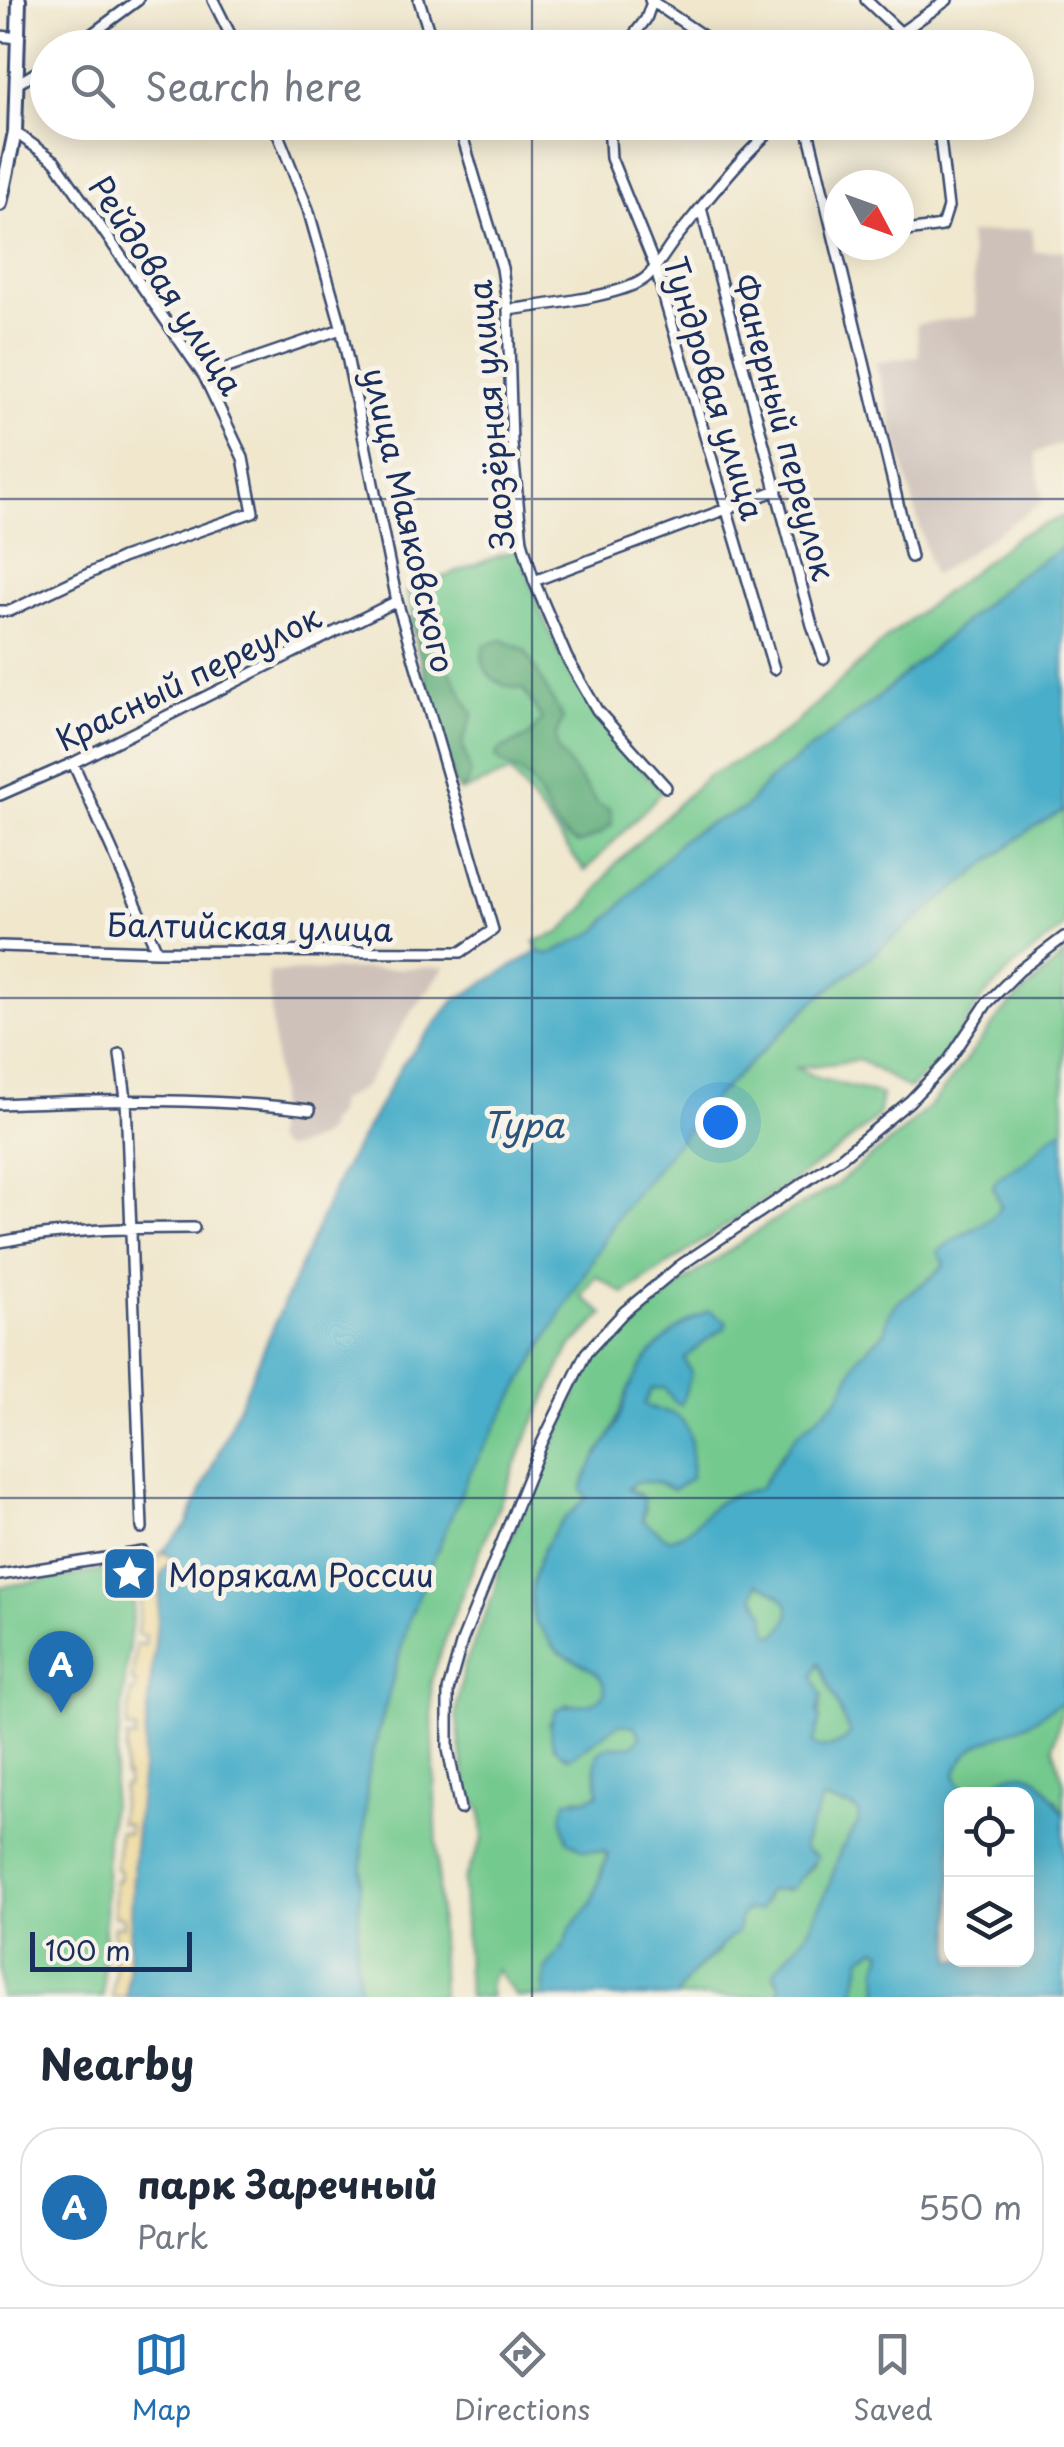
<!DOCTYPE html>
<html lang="en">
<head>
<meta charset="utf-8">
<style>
  body { margin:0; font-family:"Playpen Sans",sans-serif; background:#f6f6f7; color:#1f2937 }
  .controls { position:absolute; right:30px; bottom:30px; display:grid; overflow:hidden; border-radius:20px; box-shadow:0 5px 25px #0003 }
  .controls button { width:90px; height:90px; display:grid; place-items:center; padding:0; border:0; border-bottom:2px solid #e0e1e3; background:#fff; color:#1f2937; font:50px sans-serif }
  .compass { position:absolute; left:824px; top:170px; width:90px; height:90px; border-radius:50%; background:#fff; box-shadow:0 5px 25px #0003; rotate:131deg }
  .scale { position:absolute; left:30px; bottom:25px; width:162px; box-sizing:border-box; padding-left:10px; border:5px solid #1b2f5e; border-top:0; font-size:28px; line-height:35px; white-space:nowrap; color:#1b2f5e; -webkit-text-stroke:8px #f7f3e8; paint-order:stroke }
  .you { position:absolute; left:720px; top:1122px; width:35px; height:35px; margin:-25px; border:8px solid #fff; border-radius:50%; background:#1a73e8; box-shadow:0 0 0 15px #1a73e833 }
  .badge { display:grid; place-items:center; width:65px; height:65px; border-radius:50%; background:#1f6fb2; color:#fff; font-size:32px; font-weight:700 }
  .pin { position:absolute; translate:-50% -82px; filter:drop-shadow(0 2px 5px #0008) }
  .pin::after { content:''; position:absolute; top:52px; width:35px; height:30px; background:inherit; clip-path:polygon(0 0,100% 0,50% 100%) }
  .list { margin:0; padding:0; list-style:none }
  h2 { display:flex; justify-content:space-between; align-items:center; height:130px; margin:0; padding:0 40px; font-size:42px }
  h2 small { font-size:32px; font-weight:400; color:#747a83 }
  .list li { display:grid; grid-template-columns:65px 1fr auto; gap:30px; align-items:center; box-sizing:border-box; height:160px; margin:0 20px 20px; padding:0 20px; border:2px solid #e0e1e3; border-radius:40px }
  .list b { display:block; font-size:38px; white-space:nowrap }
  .list p { margin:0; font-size:32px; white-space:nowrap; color:#747a83 }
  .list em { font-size:32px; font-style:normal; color:#747a83 }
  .icon { flex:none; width:55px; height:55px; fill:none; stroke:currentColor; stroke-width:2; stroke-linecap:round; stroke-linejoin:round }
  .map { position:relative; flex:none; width:1064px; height:1997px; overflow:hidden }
  .search { position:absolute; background:#fff; box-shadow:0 5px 25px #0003; left:30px; right:30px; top:30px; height:110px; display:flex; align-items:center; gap:25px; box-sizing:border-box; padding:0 35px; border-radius:55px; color:#747a83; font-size:38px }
  .sheet { height:310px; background:#fff }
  nav { display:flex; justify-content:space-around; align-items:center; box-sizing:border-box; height:140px; border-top:2px solid #e0e1e3; background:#fff; font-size:28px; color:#747a83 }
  nav a { display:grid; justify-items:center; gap:5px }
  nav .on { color:#1f6fb2 }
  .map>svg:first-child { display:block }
</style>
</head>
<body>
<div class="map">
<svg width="1064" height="1997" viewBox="0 0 1064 1997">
  <rect width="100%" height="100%" fill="#f7f3e8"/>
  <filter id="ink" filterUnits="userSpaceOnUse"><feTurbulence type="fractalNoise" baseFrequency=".01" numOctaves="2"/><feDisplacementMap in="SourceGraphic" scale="20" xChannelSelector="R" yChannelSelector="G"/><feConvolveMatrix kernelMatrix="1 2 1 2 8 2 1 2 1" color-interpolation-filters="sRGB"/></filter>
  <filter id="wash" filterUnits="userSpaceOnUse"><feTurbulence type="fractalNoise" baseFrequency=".0048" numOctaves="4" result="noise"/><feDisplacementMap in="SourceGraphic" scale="40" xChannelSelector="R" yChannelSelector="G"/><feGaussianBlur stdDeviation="2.25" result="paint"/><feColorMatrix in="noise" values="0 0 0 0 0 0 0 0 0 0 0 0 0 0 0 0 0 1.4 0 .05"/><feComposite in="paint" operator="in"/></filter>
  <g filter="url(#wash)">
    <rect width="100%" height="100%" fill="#f0e7cd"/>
    <path fill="#cec1b9" d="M 1032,228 L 1034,252 L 1064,250 L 1064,443 L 1035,453 L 1043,502 L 933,576 L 876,363 L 919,356 L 916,324 L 977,316 L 969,234 Z
      M 445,967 L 410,1014 L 364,1087 L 338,1102 L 336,1115 L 327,1124 L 328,1129 L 317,1139 L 296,1147 L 283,1149 L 273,1141 L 278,1095 L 268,972 Z"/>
    <path fill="#73c98e" stroke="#477c76" stroke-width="2.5" d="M 1064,516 L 1064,547 L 1014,578 L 874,701 L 769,780 L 744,809 L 707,824 L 683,839 L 597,931 L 549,955 L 538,951 L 535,941 L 560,933 L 588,904 L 615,864 L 706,777 L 764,747 L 796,723 L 889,636 L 1019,535 Z
      M 520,548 C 535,605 559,660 593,709 C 612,738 639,765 662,792 L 585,871 L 511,772 L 460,792 L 407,591 Z
      M 1064,810 L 1064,927 L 1013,967 L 981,1000 L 942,1059 L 909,1089 L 860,1060 L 796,1068 L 821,1079 L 882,1095 L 878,1116 L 837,1151 L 624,1294 L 596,1276 L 582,1297 L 604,1314 L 569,1349 L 528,1435 L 454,1614 L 431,1681 L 442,1997 L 360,1997 L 356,1954 L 368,1771 L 409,1619 L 467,1477 L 541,1348 L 620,1213 L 710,1102 L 814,1001 L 1029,830 Z
      M 1064,955 L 1064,1129 C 1049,1134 1038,1151 1025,1161 C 1013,1169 998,1173 993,1187 L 1001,1207 L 993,1218 L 963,1234 L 942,1258 L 945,1263 C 923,1292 887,1293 885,1332 L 859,1357 L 838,1399 L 783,1452 L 760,1488 C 744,1493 727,1495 714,1506 C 695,1521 695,1532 668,1539 L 642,1520 L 645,1509 L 640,1494 L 628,1488 L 635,1482 L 656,1482 L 673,1490 L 687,1428 L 672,1412 L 650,1409 L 644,1404 L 652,1388 L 664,1388 L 676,1403 L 690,1369 L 684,1359 C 692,1351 715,1333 724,1329 L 698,1316 L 658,1346 L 641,1367 L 628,1390 L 611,1435 L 598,1453 L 582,1491 L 588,1496 L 545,1631 C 549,1638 552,1647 558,1651 C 575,1664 604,1667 605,1692 C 595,1708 583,1706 566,1704 L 549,1723 L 554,1747 L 586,1747 C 599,1735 614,1719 634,1726 L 640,1735 L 637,1742 L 627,1748 L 614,1745 L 599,1753 L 595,1767 L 599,1793 L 587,1799 L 576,1797 L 583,1850 L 607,1853 L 592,1903 L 570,1929 L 566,1943 L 545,1970 L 543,1997 L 516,1997 L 496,1969 L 489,1985 L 491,1997 L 468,1997 L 463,1882 L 483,1839 L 481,1810 L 467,1791 L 456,1714 L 464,1667 L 494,1593 L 499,1563 L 590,1364 L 679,1285 L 768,1224 L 833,1187 L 901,1133 L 934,1102 L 1002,1013 Z
      M 138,1565 L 107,1839 L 103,1997 L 0,1997 L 0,1587 Z
      M 757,1583 C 786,1594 803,1610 775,1636 L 768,1632 L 759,1602 L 754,1596 Z
      M 819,1663 L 850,1734 C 842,1746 826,1752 813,1745 C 814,1733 823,1703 820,1693 C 818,1687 814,1682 813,1676 Z
      M 1064,1702 L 1053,1747 L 1064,1783 L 1064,1814 L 1056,1799 L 1002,1778 C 984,1793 973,1801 956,1780 C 956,1739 1002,1738 1029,1723 C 1041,1716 1051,1706 1064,1702 Z
      M 822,1799 C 835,1806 847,1802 858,1812 L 859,1822 L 841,1849 L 829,1886 L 807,1933 L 774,1977 L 781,1988 L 779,1997 L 676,1997 L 690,1975 L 717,1953 L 742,1914 L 765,1903 L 768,1891 L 775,1889 L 787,1891 L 814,1865 L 815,1855 L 805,1850 L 803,1846 Z
      M 876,1948 L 883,1952 L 878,1967 L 879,1997 L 854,1997 L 862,1957 Z"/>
    <path fill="#5ead79" stroke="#3c6e6c" stroke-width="2.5" d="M 419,613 L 473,714 L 462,744 L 471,774 L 464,789 L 457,788 L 453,783 L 410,620 Z
      M 502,640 L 525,650 L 563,719 L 556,735 L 557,749 L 599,805 L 610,809 L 612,824 L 600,834 L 579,844 C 545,831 546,791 523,775 C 513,768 504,767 496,757 L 498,751 L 529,736 L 542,719 L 523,689 C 497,687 477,673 484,645 Z"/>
    <path fill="#eeda9e" stroke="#84847e" stroke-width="2.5" d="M 162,1552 L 173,1557 L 162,1574 L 135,1840 L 127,1997 L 112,1997 L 116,1966 L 113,1965 L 114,1926 L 123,1926 L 123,1917 L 114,1916 L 115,1880 L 119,1880 L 120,1871 L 116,1869 L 119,1832 L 128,1833 L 128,1824 L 119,1823 L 123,1786 L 127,1786 L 127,1776 L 124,1776 L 127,1738 L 135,1739 L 136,1730 L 127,1729 L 131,1692 L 135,1692 L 136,1683 L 132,1682 L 136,1644 L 145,1645 L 146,1636 L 137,1634 L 144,1576 Z"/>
    <path fill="#4aaec9" stroke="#326e94" stroke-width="2.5" fill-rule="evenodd" d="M 1064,547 L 1064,810 L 1029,830 L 814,1001 L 710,1102 L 620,1213 L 541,1348 L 467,1478 L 409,1619 L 368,1771 L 356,1954 L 360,1997 L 127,1997 L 135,1840 L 162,1573 L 173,1558 L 162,1552 L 186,1526 L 340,1175 L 402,1065 L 454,1001 L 538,951 L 549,955 L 597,931 L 683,839 L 707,824 L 744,809 L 769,780 L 874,701 L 1014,578 Z
      M 1064,1129 L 1064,1702 C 1051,1706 1042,1716 1030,1722 C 1000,1740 967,1737 955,1776 L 963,1789 L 974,1794 L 952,1794 L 952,1960 L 1026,1960 L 1026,1794 L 979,1794 C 987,1791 992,1785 1000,1780 C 1037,1758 1047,1792 1064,1814 L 1064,1997 L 879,1997 L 878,1967 L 883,1952 L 876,1948 L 862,1957 L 854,1997 L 779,1997 L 781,1988 L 774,1971 L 807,1933 L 829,1886 L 841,1849 L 859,1822 L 858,1812 L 852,1807 L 822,1800 L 803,1845 L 805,1850 L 817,1857 L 792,1888 L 768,1891 L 759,1910 L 745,1911 L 739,1919 L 738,1931 L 690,1975 L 676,1997 L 543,1997 L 545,1970 L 566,1943 L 570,1929 L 592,1903 L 608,1855 L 605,1851 L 583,1850 L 568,1841 C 563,1826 559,1814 567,1800 L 588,1799 L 599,1793 L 595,1767 L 598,1753 L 608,1746 C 622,1744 633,1752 640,1735 L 634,1726 L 619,1724 L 569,1758 C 547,1748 547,1729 556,1710 C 574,1699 591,1713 605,1692 C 604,1666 574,1664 557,1650 C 548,1643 546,1631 536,1624 C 524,1592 538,1551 559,1525 C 567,1515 579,1507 587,1497 L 582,1491 C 586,1466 603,1451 614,1429 C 620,1417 623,1405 628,1392 C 641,1357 675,1325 709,1311 L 727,1321 L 724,1329 C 716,1332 692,1351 684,1359 L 691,1373 L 681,1405 L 676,1403 L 664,1388 L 652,1388 L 644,1404 C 652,1411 658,1409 668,1412 C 696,1419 692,1455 691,1478 L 673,1490 L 656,1482 L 635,1482 L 628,1488 L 644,1499 L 642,1520 L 668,1539 C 695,1532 695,1521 714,1506 C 727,1495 744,1493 760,1488 L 795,1436 L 838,1399 L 859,1357 L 885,1332 C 887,1293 923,1293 945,1264 L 938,1252 C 957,1232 985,1230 1001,1207 L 993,1186 C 998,1173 1013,1170 1025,1161 C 1038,1151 1049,1134 1064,1129 ZM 757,1583 C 786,1595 803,1610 775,1636 L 768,1632 L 764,1612 L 754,1596 ZM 819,1663 L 850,1734 C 842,1746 826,1752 813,1744 L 820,1719 L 817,1711 L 822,1696 L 813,1676 Z"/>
  </g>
  <g filter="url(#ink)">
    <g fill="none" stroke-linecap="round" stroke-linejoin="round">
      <defs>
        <path id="street" d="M 213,0 L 237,48
          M 419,0 L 434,48
          M 650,0 L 721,48
          M 866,0 L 900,32 L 910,48
          M 0,36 L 19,38
          M 73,48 L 138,0
          M 624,48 L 646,19 L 652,2
          M 879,48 L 947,0
          M 17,84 L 48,65
          M 458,122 L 502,268 L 508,310 L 512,444 L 522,541 L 534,581 L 567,658 L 597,710 L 666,787
          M 609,122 L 611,158 L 654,264 L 774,669
          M 806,122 L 911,557
          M 701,208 L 812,625 L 824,659
          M 899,232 L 942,226 L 948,207 L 938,122
          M 508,310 C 540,305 620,297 644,279 C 656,270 667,249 677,237 C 709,198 742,154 781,122
          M 204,376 L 341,329
          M 534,581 L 777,490
          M 0,611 L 10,611 L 122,558 L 253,512 L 243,458 L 204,376 L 55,161 L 15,132
          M 73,763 L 157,951
          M 0,795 L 73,763 L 397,601
          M 0,946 L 157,951 L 461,952 L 493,930 L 397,601 L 340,322 L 308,209 L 273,122
          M 120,1054 L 126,1099 L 142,1528
          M 0,1104 C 104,1100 207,1097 310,1110
          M 0,1242 C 64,1229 129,1228 194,1228
          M 0,1575 L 143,1552
          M 460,1809 L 448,1749 L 448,1691 L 462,1641 L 542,1443 L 586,1353 L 624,1312 L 681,1265 L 842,1157 L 910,1101 L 949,1060 L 987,1003 L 1019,971 L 1064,937"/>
        <path id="secondary" d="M 0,204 L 15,132 L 19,0"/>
      </defs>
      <use href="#street" stroke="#3b4b6f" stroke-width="14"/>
      <use href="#secondary" stroke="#3b4b6f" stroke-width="18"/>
      <use href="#street" stroke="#fff" stroke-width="9"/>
      <use href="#secondary" stroke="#fff" stroke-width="12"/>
    </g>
  </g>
  <path fill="none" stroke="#1b2f5e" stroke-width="2.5" stroke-opacity="0.55" d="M 532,0 L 532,48M 532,122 L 532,1997M 0,499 L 1064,499M 0,998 L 1064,998M 0,1498 L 1064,1498"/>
  <defs>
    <symbol id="sight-square" viewBox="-11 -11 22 22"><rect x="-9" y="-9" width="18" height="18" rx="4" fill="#1f6fb2" stroke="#f7f3e8"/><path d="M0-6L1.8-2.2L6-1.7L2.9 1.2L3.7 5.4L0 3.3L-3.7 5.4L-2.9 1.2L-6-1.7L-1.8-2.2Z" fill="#fff"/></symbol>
  </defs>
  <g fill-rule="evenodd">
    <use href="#sight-square" x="98" y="1542" width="63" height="63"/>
  </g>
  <g text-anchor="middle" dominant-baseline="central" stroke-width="10" stroke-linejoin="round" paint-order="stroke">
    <g font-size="32" fill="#1b2f5e" stroke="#f7f3e8">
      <text transform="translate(167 285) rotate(57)">Рейдовая улица</text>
      <text transform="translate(715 388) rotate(73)">Тундровая улица</text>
      <text transform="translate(490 415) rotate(-95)">Заозёрная улица</text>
      <text transform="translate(785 427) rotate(75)">Фанерный переулок</text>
      <text transform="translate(410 520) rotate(77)">улица Маяковского</text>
      <text transform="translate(188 677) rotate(-26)">Красный переулок</text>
      <text transform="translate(250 926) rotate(1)">Балтийская улица</text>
    </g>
    <g font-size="32" fill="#1b2f5e" stroke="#f7f3e8" text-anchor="start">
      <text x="168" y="1574">Морякам России</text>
    </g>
    <g font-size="35" font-style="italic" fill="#29557e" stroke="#f7f3e8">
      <text x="523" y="1123">Тура</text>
    </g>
  </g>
</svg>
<div class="controls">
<button><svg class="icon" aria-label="locate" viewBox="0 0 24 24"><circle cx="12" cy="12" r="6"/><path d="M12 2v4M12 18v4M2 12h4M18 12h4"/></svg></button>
<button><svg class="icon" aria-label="layers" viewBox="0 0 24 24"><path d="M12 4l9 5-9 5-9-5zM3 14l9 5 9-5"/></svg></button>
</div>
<svg class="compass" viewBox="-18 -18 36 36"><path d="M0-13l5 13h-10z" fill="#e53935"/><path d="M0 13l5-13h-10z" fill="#747a83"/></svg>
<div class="scale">100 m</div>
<div class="you"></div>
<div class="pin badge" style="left:61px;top:1713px">A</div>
<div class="search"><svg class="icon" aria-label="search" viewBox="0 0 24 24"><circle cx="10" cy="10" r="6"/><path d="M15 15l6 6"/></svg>Search here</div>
</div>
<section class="sheet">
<h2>Nearby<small></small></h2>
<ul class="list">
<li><span class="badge">A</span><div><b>парк Заречный</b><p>Park</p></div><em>550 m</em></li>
</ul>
</section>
<nav>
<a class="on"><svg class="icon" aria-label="map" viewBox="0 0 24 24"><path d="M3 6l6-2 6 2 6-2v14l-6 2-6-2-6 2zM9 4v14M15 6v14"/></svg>Map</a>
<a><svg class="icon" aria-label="directions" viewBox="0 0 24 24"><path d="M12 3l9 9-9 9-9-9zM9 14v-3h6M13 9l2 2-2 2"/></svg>Directions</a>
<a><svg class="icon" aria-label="saved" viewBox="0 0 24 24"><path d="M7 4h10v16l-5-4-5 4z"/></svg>Saved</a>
</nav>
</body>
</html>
